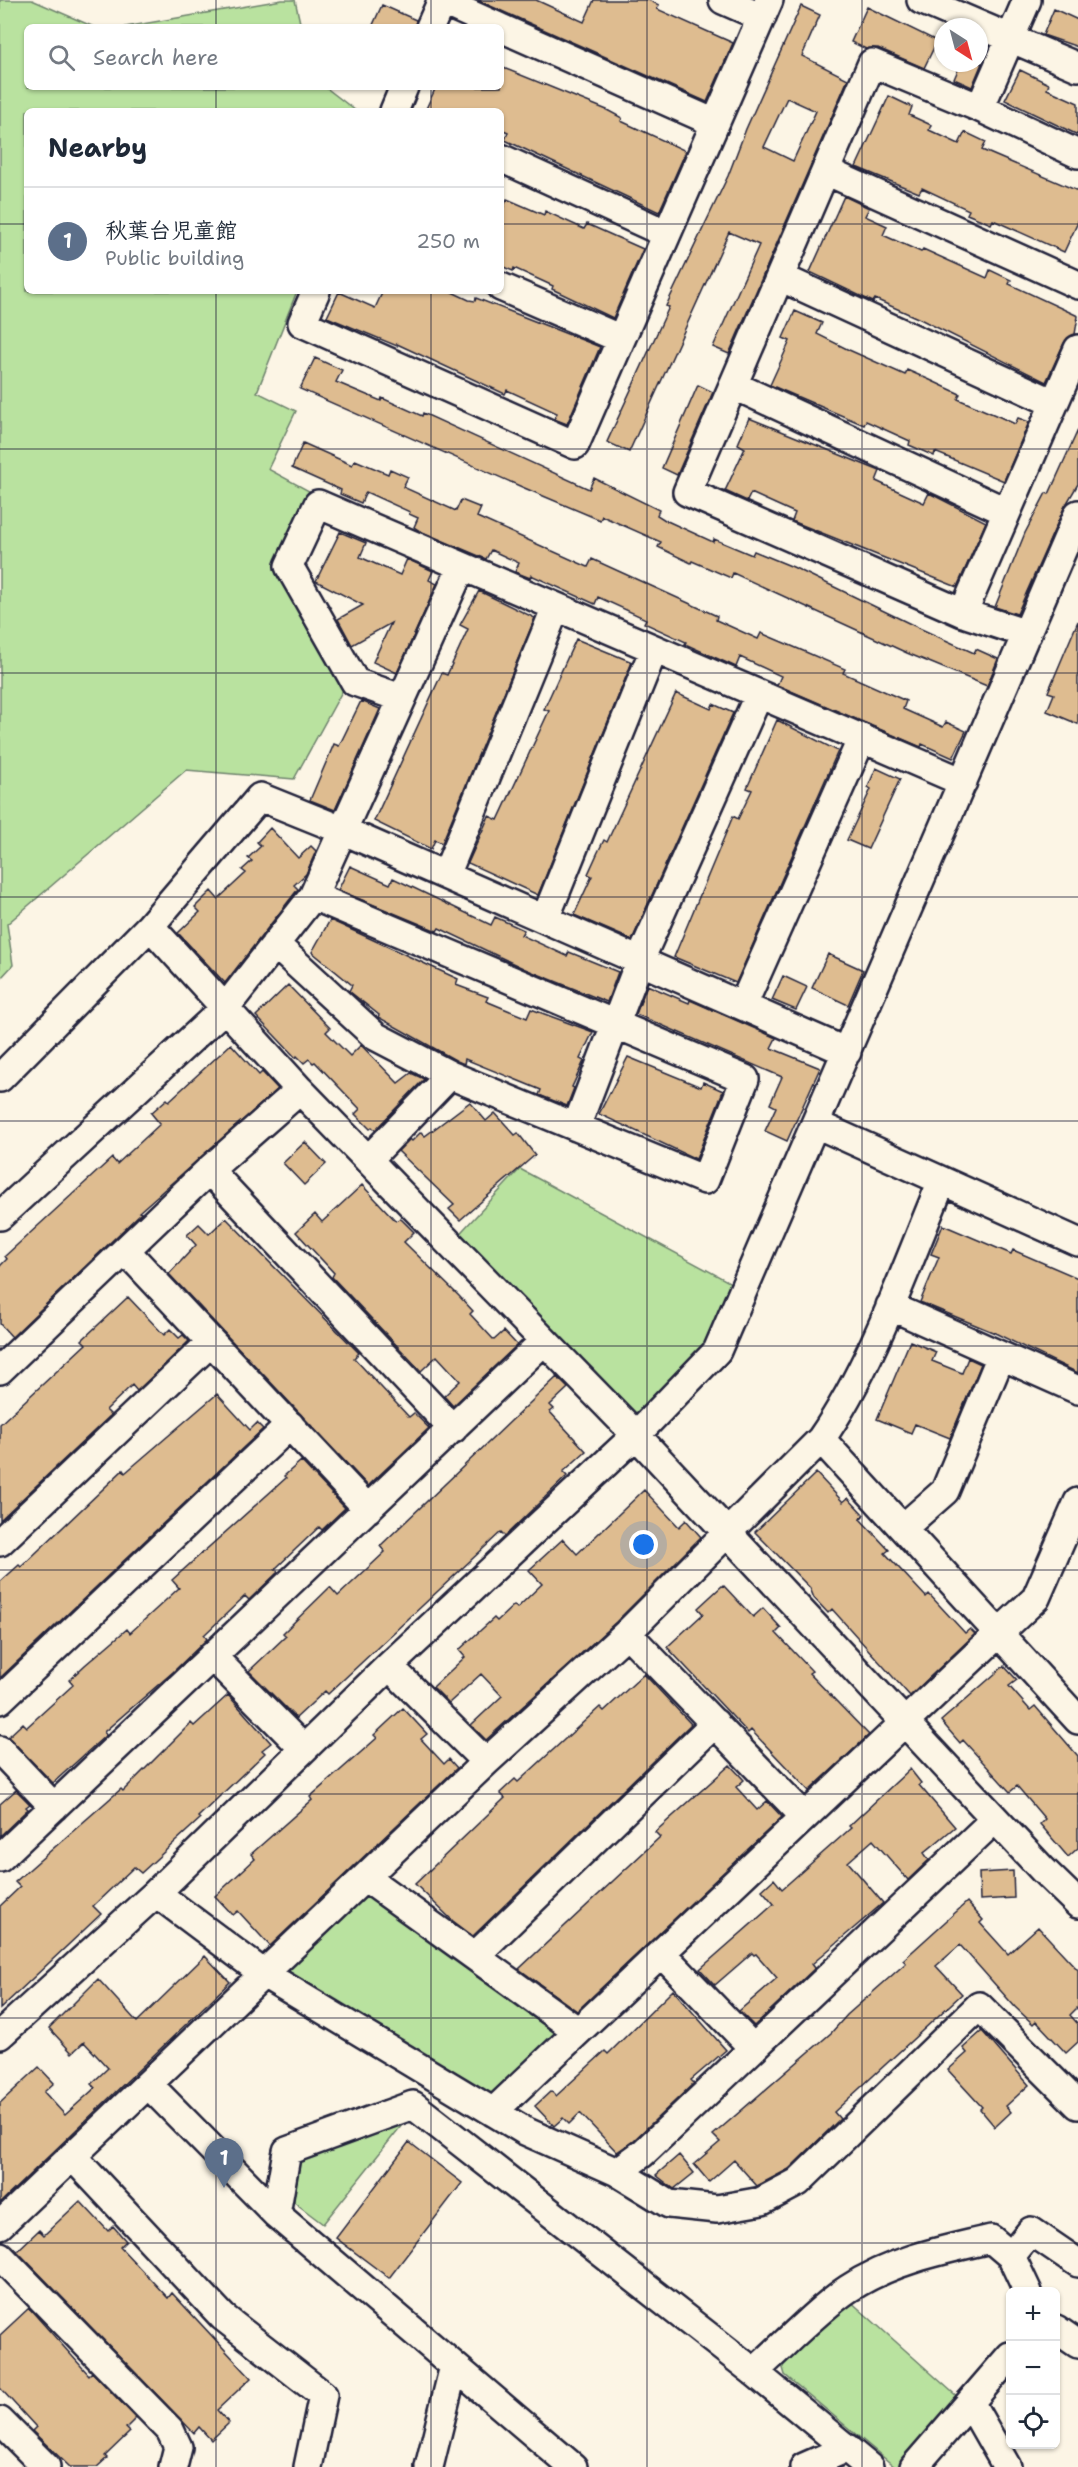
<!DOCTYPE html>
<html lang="en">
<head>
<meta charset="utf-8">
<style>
  body { margin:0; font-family:"Shantell Sans","Klee One",sans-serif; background:#f6f6f7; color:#1f2937 }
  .controls { position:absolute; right:18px; bottom:18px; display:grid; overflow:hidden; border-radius:9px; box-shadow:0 2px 4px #0004 }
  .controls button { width:54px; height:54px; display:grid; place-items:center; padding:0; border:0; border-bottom:2px solid #e0e1e3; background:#fff; color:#1f2937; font:30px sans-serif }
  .compass { position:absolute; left:934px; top:18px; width:54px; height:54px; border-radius:50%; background:#fff; box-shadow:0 2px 4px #0004; rotate:144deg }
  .you { position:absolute; left:644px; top:1545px; width:21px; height:21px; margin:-15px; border:4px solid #fff; border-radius:50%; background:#1a73e8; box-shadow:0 0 0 9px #1a73e833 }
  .badge { display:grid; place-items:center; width:39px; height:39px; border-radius:50%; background:#ea580c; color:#fff; font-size:20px; font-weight:700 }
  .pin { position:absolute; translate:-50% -50px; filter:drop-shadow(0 2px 3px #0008) }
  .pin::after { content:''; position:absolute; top:32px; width:21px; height:18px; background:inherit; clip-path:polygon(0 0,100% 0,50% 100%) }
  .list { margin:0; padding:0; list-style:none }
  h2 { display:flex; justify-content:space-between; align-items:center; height:78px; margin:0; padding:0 24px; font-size:26px }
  h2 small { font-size:20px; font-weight:400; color:#747a83 }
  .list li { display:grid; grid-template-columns:39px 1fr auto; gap:18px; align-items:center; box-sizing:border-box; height:108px; padding:0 24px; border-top:2px solid #e0e1e3 }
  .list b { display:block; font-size:22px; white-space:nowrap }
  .list p { margin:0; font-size:20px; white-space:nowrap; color:#747a83 }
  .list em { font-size:20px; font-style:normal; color:#747a83 }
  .icon { flex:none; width:33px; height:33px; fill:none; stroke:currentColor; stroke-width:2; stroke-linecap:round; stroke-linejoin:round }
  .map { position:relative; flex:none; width:1078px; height:2467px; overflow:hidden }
  .search { position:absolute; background:#fff; box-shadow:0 2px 4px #0004; left:24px; top:24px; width:480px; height:66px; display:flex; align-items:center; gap:15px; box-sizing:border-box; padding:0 21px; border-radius:9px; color:#747a83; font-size:22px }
  .panel { position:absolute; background:#fff; box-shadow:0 2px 4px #0004; left:24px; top:108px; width:480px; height:186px; border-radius:9px }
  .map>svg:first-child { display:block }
</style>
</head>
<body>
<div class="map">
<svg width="1078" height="2467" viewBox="0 0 1078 2467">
  <rect width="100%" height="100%" fill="#fcf5e5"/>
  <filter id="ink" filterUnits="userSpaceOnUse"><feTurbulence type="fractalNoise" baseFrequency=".0167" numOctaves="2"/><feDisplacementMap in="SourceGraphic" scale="12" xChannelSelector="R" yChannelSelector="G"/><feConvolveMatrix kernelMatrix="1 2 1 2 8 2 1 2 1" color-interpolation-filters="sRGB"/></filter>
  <g filter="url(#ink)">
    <path fill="#b9e29f" stroke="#6e826d" stroke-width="1.5" d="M 0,0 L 32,0 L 94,27 L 27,27 L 27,87 L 325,87 L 356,111 L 27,111 L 27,291 L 297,291 L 257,392 L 296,411 L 268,469 L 309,491 L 276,574 L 345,686 L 294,779 L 186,770 L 7,924 L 13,965 L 0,979 Z
      M 282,0 L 295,0 L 301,27 L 125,27 Z
      M 520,1169 L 744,1290 L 717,1351 L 636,1435 L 450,1244 Z
      M 366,1878 L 578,2031 L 493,2112 L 264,1974 Z
      M 396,2122 L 402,2125 L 323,2224 L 294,2202 L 297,2160 Z
      M 849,2300 L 960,2399 L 901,2467 L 895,2467 L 785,2375 L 781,2361 Z"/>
    <path fill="#debc90" stroke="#22223b" stroke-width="1.5" fill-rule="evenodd" d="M 477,0 L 536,0 L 584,22 L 594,0 L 648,0 L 659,5 L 657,9 L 733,43 L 707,102 Z
      M 382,5 L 416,20 L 415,27 L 372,27 Z
      M 801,6 L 820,15 L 802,56 L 848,79 L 729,354 L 713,347 L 759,245 L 729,232 L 629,452 L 607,442 L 669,307 L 666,306 L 728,176 L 746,129 ZM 787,98 L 816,111 L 793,161 L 764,147 Z
      M 867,7 L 937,41 L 924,68 L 878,48 L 866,49 L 851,42 Z
      M 1054,9 L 1078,20 L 1078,47 L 1043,35 Z
      M 961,63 L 982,63 L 972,87 L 954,79 Z
      M 501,67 L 607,110 L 622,118 L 621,121 L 686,151 L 659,212 L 505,140 L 508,132 L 501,129 L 501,111 L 425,111 L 436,87 L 501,87 Z
      M 1020,70 L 1049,84 L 1047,89 L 1078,103 L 1078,135 L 1005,100 Z
      M 889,96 L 912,107 L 909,115 L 931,125 L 929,130 L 959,144 L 965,132 L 986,142 L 982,150 L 1078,191 L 1078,222 L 1064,252 L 993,220 L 991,224 L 967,214 L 969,210 L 922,188 L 919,193 L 856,167 Z
      M 844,196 L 869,208 L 865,216 L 887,226 L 883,235 L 921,252 L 923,249 L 987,278 L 990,270 L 1011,280 L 1009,284 L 1078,316 L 1075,334 L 1064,343 L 1046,382 L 920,319 L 875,299 L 873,302 L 810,272 Z
      M 507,199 L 544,215 L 545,211 L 584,229 L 587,224 L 643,249 L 613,318 L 552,289 L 553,286 L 514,268 L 513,271 L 501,266 L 501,213 Z
      M 383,291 L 450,291 L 469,300 L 475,301 L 476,298 L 600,347 L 567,424 L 554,419 L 557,413 L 507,390 L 505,394 L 397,344 L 397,346 L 327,317 L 339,292 L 375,308 Z
      M 795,311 L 822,323 L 817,334 L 849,350 L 905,375 L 907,370 L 930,380 L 960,394 L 958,399 L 1000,417 L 1015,424 L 1018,418 L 1029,422 L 1004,481 L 935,452 L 934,456 L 909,445 L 910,441 L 866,421 L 864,425 L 770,385 L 790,341 L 783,338 Z
      M 315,358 L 342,370 L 336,382 L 381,401 L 382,398 L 422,416 L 423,413 L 589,489 L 594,478 L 659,510 L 657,515 L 665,520 L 713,542 L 714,539 L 752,555 L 754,551 L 793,567 L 919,628 L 974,653 L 976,649 L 998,659 L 987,686 L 907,653 L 733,573 L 731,578 L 692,561 L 691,563 L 658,547 L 661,542 L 602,516 L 600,520 L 522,487 L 300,389 Z
      M 698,385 L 713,392 L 677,475 L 662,468 Z
      M 749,418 L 880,471 L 876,481 L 924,503 L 929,493 L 986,522 L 957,587 L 792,521 L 795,513 L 751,493 L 747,501 L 725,491 L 745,448 L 738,444 Z
      M 1078,430 L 1078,484 L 1064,508 L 1017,614 L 995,607 L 1025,533 L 1046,493 L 1049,494 Z
      M 303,443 L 352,465 L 355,460 L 388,474 L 390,469 L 408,477 L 403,487 L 456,511 L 461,500 L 481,508 L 477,517 L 588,567 L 592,559 L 717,616 L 716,620 L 758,639 L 761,633 L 801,650 L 845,669 L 843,673 L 906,701 L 903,709 L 943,727 L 946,722 L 966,731 L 953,758 L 922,744 L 921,747 L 777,685 L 781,676 L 740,657 L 736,667 L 685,644 L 686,642 L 644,623 L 646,619 L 598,597 L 595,604 L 531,575 L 530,578 L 515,572 L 519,563 L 491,550 L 486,559 L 420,531 L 414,527 L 418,518 L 409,514 L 410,512 L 366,492 L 361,503 L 340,494 L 341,490 L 292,468 Z
      M 340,532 L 366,543 L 360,557 L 400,575 L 407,559 L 433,571 L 429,580 L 437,584 L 397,673 L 373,662 L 391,623 L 352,645 L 338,619 L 363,605 L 316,581 Z
      M 479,591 L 535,618 L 442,843 L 435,840 L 431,849 L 374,821 L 442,673 L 447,675 L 468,629 L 460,625 Z
      M 1078,621 L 1078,724 L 1047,711 L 1054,694 L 1048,692 Z
      M 576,639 L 632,662 L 538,895 L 468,863 L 489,816 L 498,820 L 549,711 L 544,709 Z
      M 676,693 L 711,709 L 713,704 L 733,713 L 632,940 L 574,915 L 592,876 L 588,874 L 598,852 L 604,840 L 607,842 Z
      M 361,701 L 380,709 L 335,810 L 310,800 L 334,744 L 339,746 Z
      M 777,720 L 838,751 L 736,983 L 674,957 L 733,816 L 738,819 L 752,790 L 747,788 Z
      M 876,768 L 900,779 L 868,849 L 847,840 L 871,789 L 868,787 Z
      M 270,828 L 298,858 L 311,846 L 316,851 L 306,874 L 294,885 L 298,889 L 225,983 L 178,933 L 200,912 L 195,907 L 211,891 L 218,899 L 246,873 L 242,870 L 252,861 L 248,858 L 261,846 L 257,842 Z
      M 350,866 L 390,884 L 393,878 L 491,925 L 495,917 L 524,930 L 521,935 L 567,956 L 569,952 L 618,972 L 607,1002 L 525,969 L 439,928 L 437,931 L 338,890 Z
      M 330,920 L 458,979 L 456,985 L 488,997 L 486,1001 L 527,1018 L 531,1009 L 593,1032 L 580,1059 L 584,1061 L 572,1087 L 574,1088 L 567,1106 L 539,1095 L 541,1090 L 465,1059 L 464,1064 L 457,1061 L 378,1017 L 379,1015 L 349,991 L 352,985 L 312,952 Z
      M 828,954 L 863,970 L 848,1005 L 812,988 Z
      M 783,976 L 807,987 L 796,1010 L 772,1000 Z
      M 288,985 L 330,1028 L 326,1032 L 350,1056 L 361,1045 L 398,1083 L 411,1073 L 424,1079 L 375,1130 L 372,1127 L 370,1129 L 355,1114 L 360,1109 L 315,1062 L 313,1063 L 309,1059 L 304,1063 L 297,1056 L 296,1058 L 256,1016 Z
      M 647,985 L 689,1003 L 690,1000 L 776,1038 L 771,1048 L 820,1068 L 787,1141 L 765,1131 L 776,1107 L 770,1104 L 782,1077 L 636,1014 Z
      M 231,1044 L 259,1075 L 262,1072 L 278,1089 L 139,1212 L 141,1213 L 12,1337 L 0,1324 L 0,1266 L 7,1259 L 5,1256 L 112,1158 L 117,1164 L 160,1124 L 151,1113 L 167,1099 L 169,1101 Z
      M 628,1057 L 701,1087 L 703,1082 L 723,1091 L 696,1159 L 599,1114 Z
      M 470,1102 L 486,1121 L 495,1113 L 515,1135 L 518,1133 L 535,1155 L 460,1220 L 449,1209 L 454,1205 L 398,1151 L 410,1139 L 412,1141 L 421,1132 L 425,1136 Z
      M 305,1142 L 326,1164 L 304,1185 L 283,1163 Z
      M 362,1185 L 396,1221 L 400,1218 L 414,1232 L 404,1242 L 459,1296 L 473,1311 L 470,1314 L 494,1340 L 504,1331 L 517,1345 L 453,1406 L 444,1396 L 460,1381 L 437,1356 L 421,1371 L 332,1277 L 334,1273 L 296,1232 L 315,1214 L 322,1222 Z
      M 226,1218 L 359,1353 L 354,1358 L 409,1417 L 414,1413 L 429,1428 L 368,1486 L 169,1274 L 196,1245 L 187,1235 L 199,1224 L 209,1234 Z
      M 943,1225 L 1011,1254 L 1013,1250 L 1078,1278 L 1078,1373 L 995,1333 L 920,1302 L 939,1257 L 931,1254 Z
      M 128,1297 L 164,1335 L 170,1329 L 179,1338 L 183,1335 L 189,1341 L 137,1391 L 132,1385 L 106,1410 L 111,1415 L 0,1520 L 0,1424 L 86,1344 L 82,1340 Z
      M 910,1341 L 936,1352 L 932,1361 L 962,1373 L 968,1358 L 981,1364 L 950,1438 L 915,1424 L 911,1433 L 877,1419 Z
      M 557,1377 L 568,1388 L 550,1405 L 554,1409 L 550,1412 L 586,1451 L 563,1472 L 567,1476 L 505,1536 L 501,1532 L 328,1694 L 325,1691 L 296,1718 L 249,1671 L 286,1636 L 283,1633 L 330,1587 L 338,1596 L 385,1552 L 380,1546 Z
      M 217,1394 L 250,1430 L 257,1423 L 263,1429 L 0,1678 L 0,1582 L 19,1565 L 21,1567 L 123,1470 L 125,1473 Z
      M 301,1461 L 345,1508 L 322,1530 L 319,1527 L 275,1569 L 278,1572 L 249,1600 L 245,1596 L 204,1635 L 207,1639 L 173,1672 L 104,1732 L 106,1735 L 53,1783 L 8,1737 L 23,1723 L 27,1727 L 73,1685 L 69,1680 L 85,1665 L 127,1629 L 130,1633 L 179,1588 L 172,1580 L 286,1478 L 284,1476 Z
      M 816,1473 L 843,1502 L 848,1498 L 864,1515 L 860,1519 L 889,1550 L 885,1553 L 926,1597 L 929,1594 L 965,1633 L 970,1629 L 975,1634 L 910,1696 L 832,1609 L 828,1613 L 814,1598 L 810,1588 L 755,1532 Z
      M 644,1490 L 679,1527 L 686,1520 L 701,1537 L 616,1622 L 486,1740 L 471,1725 L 502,1696 L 481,1674 L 449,1703 L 433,1687 L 465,1657 L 459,1650 L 494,1618 L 497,1621 L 514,1605 L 517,1608 L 542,1584 L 529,1570 L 563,1539 L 577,1554 Z
      M 723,1585 L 753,1617 L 763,1608 L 781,1628 L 776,1633 L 812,1671 L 809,1673 L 869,1735 L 809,1791 L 751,1730 L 748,1733 L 667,1647 L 703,1614 L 698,1608 Z
      M 1004,1666 L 1017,1680 L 1009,1686 L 1030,1710 L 1035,1706 L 1078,1756 L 1078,1848 L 1068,1857 L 1040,1824 L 1045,1819 L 1017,1786 L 1010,1792 L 963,1740 L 960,1743 L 941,1721 Z
      M 644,1674 L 691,1724 L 473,1936 L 453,1921 L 415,1884 L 505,1798 L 500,1793 L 515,1779 L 518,1782 L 600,1707 L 604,1711 Z
      M 228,1695 L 271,1743 L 262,1750 L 265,1753 L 198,1817 L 200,1819 L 141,1873 L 134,1867 L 93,1906 L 101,1914 L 0,2009 L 0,1906 L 20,1887 L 15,1882 L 121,1789 L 123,1791 L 191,1723 L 194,1726 Z
      M 403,1708 L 427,1734 L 421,1739 L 444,1764 L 449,1759 L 457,1768 L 270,1946 L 238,1911 L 233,1915 L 215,1896 L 255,1859 L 251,1854 L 312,1800 L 310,1797 L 377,1738 L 374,1735 Z
      M 730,1765 L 744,1780 L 736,1787 L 757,1810 L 767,1801 L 782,1817 L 577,2011 L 519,1969 L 660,1837 L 655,1832 Z
      M 910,1769 L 921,1783 L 919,1785 L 955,1827 L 924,1853 L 929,1860 L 908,1880 L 873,1840 L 848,1862 L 883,1903 L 812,1964 L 815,1968 L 754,2026 L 739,2011 L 777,1978 L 756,1954 L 754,1955 L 752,1953 L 715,1985 L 700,1969 L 774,1904 L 762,1890 L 774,1879 L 782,1889 L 851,1828 L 849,1826 Z
      M 16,1790 L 30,1804 L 26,1807 L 28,1809 L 0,1836 L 0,1804 Z
      M 1013,1871 L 1014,1898 L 980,1900 L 979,1873 Z
      M 967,1902 L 983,1920 L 980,1923 L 1008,1954 L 1038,1927 L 1078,1970 L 1078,2007 L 1070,2015 L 1078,2024 L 1078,2042 L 1066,2053 L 1036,2021 L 1033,2024 L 1015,2007 L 960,1945 L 936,1966 L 962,1994 L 834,2112 L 840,2119 L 789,2169 L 757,2186 L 734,2160 L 709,2182 L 694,2164 L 720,2142 L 713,2135 L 831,2033 L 847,2015 L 906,1963 L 903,1960 Z
      M 205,1956 L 230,1982 L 0,2203 L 0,2103 L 39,2067 L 54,2083 L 44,2092 L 65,2115 L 95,2088 L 91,2084 L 108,2068 L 84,2042 L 72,2053 L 49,2028 L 98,1979 L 137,2022 Z
      M 673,1990 L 726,2050 L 691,2080 L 694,2083 L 633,2141 L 617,2152 L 580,2113 L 569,2124 L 563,2118 L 554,2126 L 535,2106 L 551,2091 L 556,2096 L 605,2051 L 608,2054 Z
      M 982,2031 L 1029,2085 L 1006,2106 L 1011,2112 L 995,2127 L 980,2109 L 982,2107 L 948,2070 L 967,2053 L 963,2048 Z
      M 409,2142 L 462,2183 L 389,2278 L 336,2238 Z
      M 679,2155 L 694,2173 L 674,2189 L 656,2175 Z
      M 80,2201 L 108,2231 L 113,2226 L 126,2241 L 120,2247 L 168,2298 L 172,2293 L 251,2378 L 217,2410 L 229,2423 L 211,2440 L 199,2427 L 194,2433 L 17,2251 L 39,2230 L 44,2235 Z
      M 29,2308 L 89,2375 L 92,2372 L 136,2418 L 126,2428 L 130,2432 L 105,2456 L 107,2458 L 97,2467 L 70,2467 L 32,2431 L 36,2427 L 0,2388 L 0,2335 Z"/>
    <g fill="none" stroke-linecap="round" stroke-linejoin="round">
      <defs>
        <path id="minor" d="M 723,0 L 762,17
          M 921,0 L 1078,67
          M 1027,0 L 980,108 L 1078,154
          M 441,1 L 499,27
          M 430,27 L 442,0
          M 501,28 L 715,123
          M 394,111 L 404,87
          M 501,158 L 667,234
          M 826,171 L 1078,285
          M 780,277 L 1054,403
          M 501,287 L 621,339
          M 316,291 L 302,323 L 575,445 L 769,0
          M 733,385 L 1007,512
          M 963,613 L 687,492 L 872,63 L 980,108
          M 1027,634 L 963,613 L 1078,349
          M 401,698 L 355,682 L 289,566 L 318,504 L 963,782
          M 446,875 L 556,607
          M 545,919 L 654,649
          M 150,926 L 300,1090
          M 275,944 L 375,1036 L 450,1075 L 705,1180 L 745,1079 L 313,896
          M 743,1005 L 862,738
          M 0,1078 L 150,926 L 260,797 L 342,830 L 847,1052
          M 816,1124 L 1078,1242
          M 576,1127 L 640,960 L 759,694
          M 368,1160 L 450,1075
          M 209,1170 L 453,1429
          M 0,1216 L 226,1007 L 313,896 L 462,566
          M 126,1251 L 368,1509
          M 890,1306 L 1078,1390
          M 0,1370 L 209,1170 L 300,1090 L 636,1435 L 1043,1870 L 1078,1904
          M 821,1439 L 1078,1720
          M 903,1528 L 945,1491 L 1001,1356
          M 0,1542 L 210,1343
          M 627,1633 L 804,1816
          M 212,1656 L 304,1749
          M 389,1666 L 486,1762
          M 0,1700 L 290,1425
          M 0,1750 L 54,1807
          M 0,1858 L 544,1341
          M 366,1878 L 578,2031
          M 156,1893 L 264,1974 L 525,2131 L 617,2172 L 643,2153 L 995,1819
          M 661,1953 L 753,2048
          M 475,1956 L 715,1723
          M 0,2035 L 156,1893 L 389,1666 L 636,1435 L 717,1351 L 1078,514
          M 149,2085 L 276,2214 L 573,2467
          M 493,2112 L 1036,1598 L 1078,1502
          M 72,2156 L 223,2317 L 323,2395 L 308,2467
          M 617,2172 L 669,2204 L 717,2209 L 762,2201 L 798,2182 L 979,2006 L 1078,2105
          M 276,2214 L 287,2151 L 413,2105 L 754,2372 L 869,2467
          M 0,2225 L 486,1762 L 627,1633 L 821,1439 C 872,1366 907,1264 942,1181
          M 0,2256 L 170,2430 L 178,2447 L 173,2467
          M 1028,2292 L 1011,2256 L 1031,2231 L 1078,2263
          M 1056,2329 L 1078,2344
          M 754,2372 C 782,2347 818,2309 848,2289 C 890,2261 942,2250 991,2239 L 1011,2256
          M 971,2404 L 1007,2467
          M 0,2421 L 46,2467
          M 429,2467 L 454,2366
          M 804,2467 L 847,2448
          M 914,2467 L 1010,2356"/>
      </defs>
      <use href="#minor" stroke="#22223b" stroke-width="32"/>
      <use href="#minor" stroke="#fcf5e5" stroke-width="27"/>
    </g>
  </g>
  <path fill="none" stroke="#22223b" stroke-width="1.5" stroke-opacity="0.55" d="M 216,0 L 216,27M 431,0 L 431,27M 647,0 L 647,2467M 862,0 L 862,2467M 216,87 L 216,111M 431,87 L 431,111M 0,224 L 27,224M 501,224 L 1078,224M 216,291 L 216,2467M 431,291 L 431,2467M 0,449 L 1078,449M 0,673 L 1078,673M 0,897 L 1078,897M 0,1121 L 1078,1121M 0,1346 L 1078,1346M 0,1570 L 1078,1570M 0,1794 L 1078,1794M 0,2018 L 1078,2018M 0,2243 L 1078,2243"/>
</svg>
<div class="controls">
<button>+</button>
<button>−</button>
<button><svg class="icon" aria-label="locate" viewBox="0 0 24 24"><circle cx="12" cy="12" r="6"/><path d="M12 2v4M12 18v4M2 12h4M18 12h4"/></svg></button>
</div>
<svg class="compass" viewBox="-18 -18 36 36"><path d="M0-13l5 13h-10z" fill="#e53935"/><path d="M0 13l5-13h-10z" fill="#747a83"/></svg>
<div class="you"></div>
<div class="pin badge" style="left:224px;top:2188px;background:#5c6f8a">1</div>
<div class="search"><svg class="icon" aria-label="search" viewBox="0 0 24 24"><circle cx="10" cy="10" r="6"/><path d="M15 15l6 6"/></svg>Search here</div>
<section class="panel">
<h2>Nearby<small></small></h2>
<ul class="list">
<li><span class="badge" style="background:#5c6f8a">1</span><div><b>秋葉台児童館</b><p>Public building</p></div><em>250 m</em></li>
</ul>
</section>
</div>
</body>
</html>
